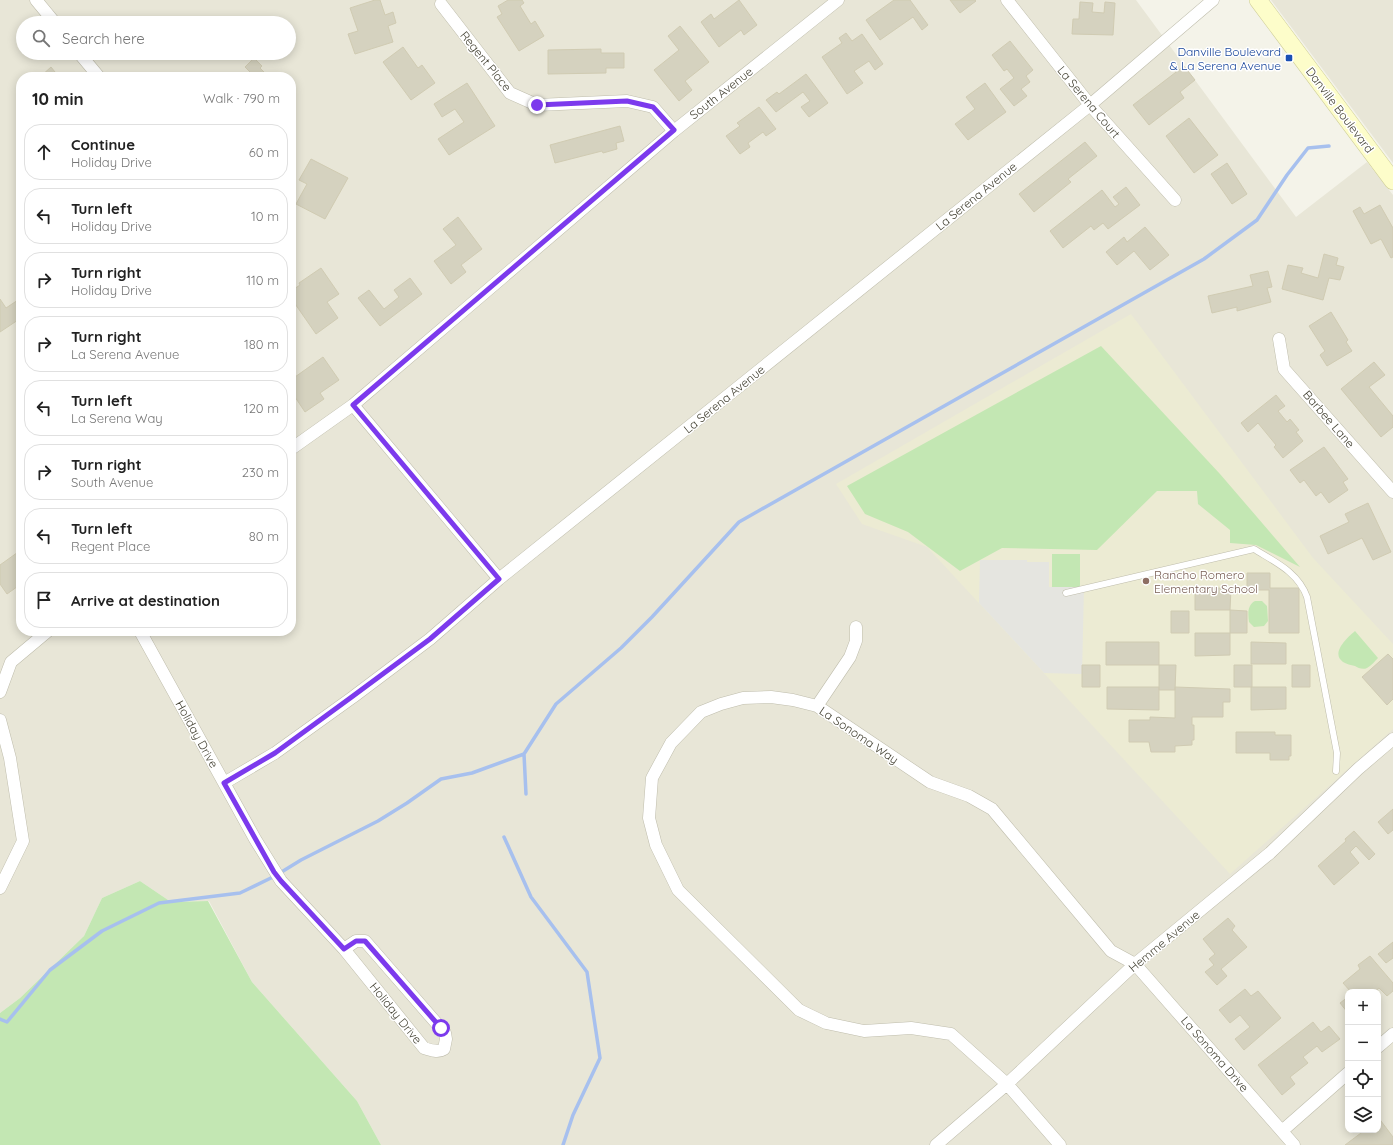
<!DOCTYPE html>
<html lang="en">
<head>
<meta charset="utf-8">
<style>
  body { margin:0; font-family:Quicksand,sans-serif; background:#f2f2f2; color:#222 }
  .controls { position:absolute; right:12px; bottom:12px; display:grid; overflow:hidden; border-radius:8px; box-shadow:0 2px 10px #0003 }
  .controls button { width:36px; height:36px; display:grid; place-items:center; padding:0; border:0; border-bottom:1px solid #e0e0e0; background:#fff; color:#222; font:20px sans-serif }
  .stop { position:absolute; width:12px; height:12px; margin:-9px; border:3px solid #7c3aed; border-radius:50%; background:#fff }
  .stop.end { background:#7c3aed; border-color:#fff; box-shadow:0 1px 4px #0008 }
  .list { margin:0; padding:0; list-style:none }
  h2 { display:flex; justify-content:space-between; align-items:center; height:52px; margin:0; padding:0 16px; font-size:17px }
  h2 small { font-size:13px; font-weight:400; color:#767676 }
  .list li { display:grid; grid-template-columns:26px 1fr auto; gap:12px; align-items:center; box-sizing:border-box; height:56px; margin:0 8px 8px; padding:0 8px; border:1px solid #e0e0e0; border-radius:16px }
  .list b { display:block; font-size:15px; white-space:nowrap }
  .list p { margin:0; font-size:13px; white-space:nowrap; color:#767676 }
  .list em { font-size:13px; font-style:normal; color:#767676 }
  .icon { flex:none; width:22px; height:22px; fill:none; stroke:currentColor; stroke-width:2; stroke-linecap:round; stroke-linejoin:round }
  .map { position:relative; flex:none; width:1393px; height:1145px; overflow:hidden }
  .search { position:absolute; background:#fff; box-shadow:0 2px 10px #0003; left:16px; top:16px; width:280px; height:44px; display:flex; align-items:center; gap:10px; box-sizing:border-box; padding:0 14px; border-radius:22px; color:#767676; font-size:15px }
  .panel { position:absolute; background:#fff; box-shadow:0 2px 10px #0003; left:16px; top:72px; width:280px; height:564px; border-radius:16px }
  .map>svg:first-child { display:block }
</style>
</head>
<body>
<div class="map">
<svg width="1393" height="1145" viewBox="0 0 1393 1145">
  <rect width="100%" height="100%" fill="#f4f3e9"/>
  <path fill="#e8e6d7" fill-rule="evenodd" d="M 0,0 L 1136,0 L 1296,217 L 1367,162 L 1393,195 L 1393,1145 L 381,1145 L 357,1101 L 252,982 L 209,901 L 171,902 L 140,881 L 102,898 L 84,936 L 20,998 L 0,1013 ZM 23,23 L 289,23 L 289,53 L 23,53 ZM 21,77 L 291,77 L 291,631 L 21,631 ZM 1348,992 L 1378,992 L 1378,1130 L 1348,1130 Z
    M 1271,0 L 1393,0 L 1393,163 Z"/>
  <path fill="#ecebd3" d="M 1131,314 L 1313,558 L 1393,644 L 1393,729 L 1230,874 L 927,547 L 862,524 L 836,484 Z"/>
  <path fill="#c3e7b3" d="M 1101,346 L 1220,474 L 1300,567 L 1256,545 L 1230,543 L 1230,530 L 1198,504 L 1197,491 L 1157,491 L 1097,550 L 1002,548 L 960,571 L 908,532 L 865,514 L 847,486 Z
    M 1052,554 L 1080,554 L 1080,587 L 1052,587 Z
    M 1255,601 L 1262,601 L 1267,606 L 1268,621 L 1264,626 L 1254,627 L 1249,622 C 1248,615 1247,605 1255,601 Z
    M 1355,631 L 1378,658 C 1375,661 1371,666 1367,668 C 1363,670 1358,668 1355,666 C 1351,665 1346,664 1343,662 C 1330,653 1348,637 1355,631 Z
    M 140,881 L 171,902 L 208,901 L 252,982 L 357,1101 L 381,1145 L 0,1145 L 0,1013 L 20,998 L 84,936 L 102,898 Z"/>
  <path fill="#e5e5e0" d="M 980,560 L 1027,560 L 1027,562 L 1049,562 L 1049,587 L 1084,587 L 1082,674 L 1044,673 L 979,603 Z"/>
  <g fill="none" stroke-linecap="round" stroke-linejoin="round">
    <path stroke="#a7c0ee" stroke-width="3.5" d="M 526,794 L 524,754 L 556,704 L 621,648 L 652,617 L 739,522 L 1204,259 L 1257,220 L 1287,175 L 1308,148 L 1329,146
      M 504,837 L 531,897 L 587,972 L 600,1058 L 573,1115 L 563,1145
      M 0,1019 L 7,1022 L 50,970 L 102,931 L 159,903 L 240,893 L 275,876 L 301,860 L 378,821 L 407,803 L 441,779 L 472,773 L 524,754"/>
  </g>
  <path fill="#d5d2bf" stroke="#d0cbb2" d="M 375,0 L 380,0 L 385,15 L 393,12 L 396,23 L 388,26 L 393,42 L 355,54 L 348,34 L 358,31 L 350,8 Z
    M 508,0 L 522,0 L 524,3 L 520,6 L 531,24 L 535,21 L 544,36 L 519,51 L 497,17 L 502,14 L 498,6 Z
    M 739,0 L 757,25 L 744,35 L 741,30 L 719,47 L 701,22 L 711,14 L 714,19 Z
    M 894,0 L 910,0 L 928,25 L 922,30 L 913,17 L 880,40 L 866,20 Z
    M 950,0 L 975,0 L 976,1 L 960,13 Z
    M 1080,2 L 1093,3 L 1092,12 L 1104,13 L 1105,2 L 1115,3 L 1113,35 L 1072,34 L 1073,19 L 1079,19 Z
    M 680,26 L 709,62 L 685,81 L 692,90 L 679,101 L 654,70 L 679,50 L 668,36 Z
    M 846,33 L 852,41 L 862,34 L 883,64 L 875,70 L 869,61 L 854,71 L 863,83 L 847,94 L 822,57 L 842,43 L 839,38 Z
    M 1010,41 L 1033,70 L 1026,76 L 1030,82 L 1021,89 L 1027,96 L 1014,106 L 1000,89 L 1014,78 L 1007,69 L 1004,71 L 992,55 Z
    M 403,47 L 418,68 L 422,65 L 435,83 L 411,100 L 383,62 Z
    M 601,49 L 601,53 L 624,53 L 624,68 L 606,68 L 606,73 L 548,74 L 548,50 Z
    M 254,58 L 262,66 L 260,68 L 269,77 L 248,77 L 251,73 L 245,67 Z
    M 1184,66 L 1195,80 L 1180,92 L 1184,98 L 1149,125 L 1133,105 Z
    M 51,67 L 59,77 L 40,77 Z
    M 806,74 L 828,103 L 809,117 L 801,107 L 810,101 L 803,92 L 776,112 L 766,100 L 777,92 L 779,94 Z
    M 467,83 L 495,126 L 449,155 L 438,139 L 464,122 L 455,109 L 442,117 L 434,104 Z
    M 985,83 L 1006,112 L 968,140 L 955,124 L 975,109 L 966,97 Z
    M 759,107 L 776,129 L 766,136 L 763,132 L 748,143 L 750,147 L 740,154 L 726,136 L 740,126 L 737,123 Z
    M 1189,118 L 1218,155 L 1194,173 L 1166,136 Z
    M 620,126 L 624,141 L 616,143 L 617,149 L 603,153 L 602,151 L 555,163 L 550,145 Z
    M 1085,142 L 1097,156 L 1068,179 L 1071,182 L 1034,212 L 1019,194 Z
    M 311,159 L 348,178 L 325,219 L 296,204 L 307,184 L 299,180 Z
    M 1227,163 L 1247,194 L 1232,204 L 1211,174 Z
    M 1126,187 L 1140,205 L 1108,229 L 1103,223 L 1094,230 L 1091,226 L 1063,248 L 1050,231 L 1102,190 L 1115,207 L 1119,204 L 1113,197 Z
    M 1380,205 L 1393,228 L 1393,257 L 1391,258 L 1381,239 L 1371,244 L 1353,211 L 1360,207 L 1364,214 Z
    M 458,217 L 482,249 L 461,265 L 466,272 L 451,284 L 434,261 L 456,245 L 443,229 Z
    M 1145,227 L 1169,255 L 1150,270 L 1134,251 L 1117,265 L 1106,252 L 1124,237 L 1127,242 Z
    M 1324,254 L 1338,258 L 1336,265 L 1344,267 L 1340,280 L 1329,278 L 1323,300 L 1282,289 L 1288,265 L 1303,268 L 1301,273 L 1318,278 Z
    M 321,268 L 339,294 L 327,302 L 338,318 L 316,334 L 291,298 L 291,291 L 300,285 L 299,283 Z
    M 1268,271 L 1272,287 L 1267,288 L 1271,302 L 1237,311 L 1237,307 L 1212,313 L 1208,296 L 1253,286 L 1250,275 Z
    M 410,278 L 422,294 L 380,326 L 358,298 L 369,290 L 384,309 L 399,297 L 394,290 Z
    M 21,298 L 21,318 L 0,332 L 0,299 L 6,308 Z
    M 1331,312 L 1348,340 L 1346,342 L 1352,351 L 1327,366 L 1320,355 L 1325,351 L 1309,326 Z
    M 323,357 L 339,380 L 320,393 L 324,399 L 305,412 L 291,391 L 291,371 L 295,377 Z
    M 1374,362 L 1385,375 L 1369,387 L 1393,416 L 1393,427 L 1381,437 L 1341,389 Z
    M 1276,395 L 1285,406 L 1278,411 L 1287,422 L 1290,419 L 1299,430 L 1296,432 L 1303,441 L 1283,458 L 1274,447 L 1276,445 L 1258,423 L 1248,432 L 1241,423 Z
    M 1324,447 L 1348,479 L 1343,482 L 1348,490 L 1329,503 L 1321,492 L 1316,496 L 1304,480 L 1300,483 L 1290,470 Z
    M 1368,503 L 1391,552 L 1373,560 L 1362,538 L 1328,554 L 1320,536 L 1349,522 L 1345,514 Z
    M 21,550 L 21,584 L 7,594 L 0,584 L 0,565 Z
    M 1247,573 L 1270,573 L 1270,588 L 1299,588 L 1299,633 L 1269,633 L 1269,590 L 1247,590 Z
    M 1195,588 L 1231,588 L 1230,610 L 1195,610 Z
    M 1230,610 L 1247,611 L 1247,633 L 1230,633 Z
    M 1171,611 L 1189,611 L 1189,633 L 1171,633 Z
    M 1195,633 L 1230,633 L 1230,655 L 1195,656 Z
    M 1106,642 L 1159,642 L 1159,665 L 1106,665 Z
    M 1251,642 L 1286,643 L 1286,664 L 1251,664 Z
    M 1388,654 L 1393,659 L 1393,699 L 1387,705 L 1362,677 Z
    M 1082,665 L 1100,665 L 1100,687 L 1082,687 Z
    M 1159,665 L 1176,665 L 1175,690 L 1159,690 Z
    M 1234,665 L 1252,665 L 1252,687 L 1234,687 Z
    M 1292,665 L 1310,665 L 1310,687 L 1292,687 Z
    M 1107,687 L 1159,687 L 1159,710 L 1107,709 Z
    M 1175,687 L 1230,689 L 1230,702 L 1223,702 L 1223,717 L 1192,717 L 1192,725 L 1194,725 L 1194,740 L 1192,740 L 1192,745 L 1175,746 L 1175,752 L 1151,752 L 1149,742 L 1129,742 L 1129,720 L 1150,720 L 1150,717 L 1175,718 Z
    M 1251,687 L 1286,687 L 1286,709 L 1251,710 Z
    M 1236,732 L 1275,732 L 1275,735 L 1291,735 L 1291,756 L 1289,756 L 1289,760 L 1270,760 L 1270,753 L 1236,753 Z
    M 1393,809 L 1393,830 L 1388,834 L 1378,822 Z
    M 1354,831 L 1375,854 L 1369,860 L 1356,846 L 1350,852 L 1359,863 L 1334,885 L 1318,866 L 1346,841 L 1345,839 Z
    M 1228,918 L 1235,926 L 1232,930 L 1247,947 L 1221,969 L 1227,976 L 1217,985 L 1205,972 L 1214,965 L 1209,959 L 1215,954 L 1203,939 Z
    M 1393,942 L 1393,958 L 1386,963 L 1378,954 Z
    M 1370,956 L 1393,983 L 1393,991 L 1387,996 L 1379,988 L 1374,992 L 1351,992 L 1343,983 L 1360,969 L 1358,965 Z
    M 1245,989 L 1251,996 L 1258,991 L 1281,1018 L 1244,1050 L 1235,1039 L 1250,1027 L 1240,1015 L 1230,1023 L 1219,1010 Z
    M 1348,997 L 1348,1013 L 1340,1003 Z
    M 1313,1022 L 1321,1032 L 1329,1026 L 1340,1039 L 1322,1052 L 1317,1046 L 1303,1057 L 1308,1063 L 1290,1077 L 1295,1084 L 1282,1095 L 1258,1065 Z
    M 1378,1117 L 1393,1137 L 1393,1145 L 1345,1145 L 1365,1130 L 1378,1130 Z"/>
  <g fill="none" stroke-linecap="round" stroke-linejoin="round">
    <defs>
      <path id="service" d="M 1066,593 L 1254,549 C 1275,562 1298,572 1307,597 L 1337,753 L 1336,771"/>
      <path id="minor" d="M 36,0 L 55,23
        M 1007,0 L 1090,105 L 1175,200
        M 441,4 L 510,93 L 537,105 L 627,101 L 653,107 L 674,131
        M 79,53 L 99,77
        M 1279,339 L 1284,369 L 1393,492
        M 353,405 L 499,579
        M 291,449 L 353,405 L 674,131 L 838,0
        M 140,631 L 255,839 L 281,881 L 344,949 L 424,1048 C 430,1050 438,1053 444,1049 L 446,1039 L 445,1033 L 365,941 L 356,941 L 344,949
        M 0,692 L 11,662 L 48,631
        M 817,706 L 850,657 L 856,641 L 856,627
        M 0,720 L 10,758 L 23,841 L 0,888
        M 224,783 L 275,753 L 353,697 L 430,639 L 499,579 L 1090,105 L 1213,0
        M 1378,1047 L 1393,1034
        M 1282,1131 L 1348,1073
        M 936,1145 L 1007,1084 L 1135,964 L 1270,853 L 1358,769 L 1393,739
        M 1060,1145 L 1007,1084 L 951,1034 L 911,1028 L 864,1031 L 826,1023 L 799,1010 L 678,890 L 656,845 L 649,818 L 652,778 L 671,743 L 701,712 L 721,704 L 743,698 L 771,697 L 793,700 L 817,706 L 930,782 L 969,796 L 992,809 L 1111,951 L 1135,964 L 1294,1145"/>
      <path id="secondary" d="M 1258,0 L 1393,181"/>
    </defs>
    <use href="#service" stroke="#bfbdac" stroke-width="7"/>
    <use href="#minor" stroke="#bfbdac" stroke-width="13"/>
    <use href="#secondary" stroke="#cfce98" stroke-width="18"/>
    <use href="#service" stroke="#fff" stroke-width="6"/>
    <use href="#minor" stroke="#fff" stroke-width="12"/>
    <use href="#secondary" stroke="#fdfdca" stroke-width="17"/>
  </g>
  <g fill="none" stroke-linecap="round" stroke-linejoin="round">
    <path stroke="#7c3aed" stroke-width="5" d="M 441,1028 L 365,941 L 356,941 L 344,949 L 281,881 L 274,872 L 224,783 L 275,753 L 353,696 L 430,639 L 499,579 L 353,405 L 674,130 L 653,107 L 627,101 L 537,105"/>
  </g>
  <rect fill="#1a4fb4" stroke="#fff" stroke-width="1.5" x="1285" y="54" width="8" height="8" rx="2"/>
  <circle fill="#8d6e63" stroke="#fff" stroke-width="1.5" cx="1146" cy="581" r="4"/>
  <g text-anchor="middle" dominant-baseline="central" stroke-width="3" stroke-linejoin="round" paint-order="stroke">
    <g font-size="12" fill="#164399" stroke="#fff" text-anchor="end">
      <text x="1281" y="51">Danville Boulevard<tspan x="1281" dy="14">&amp; La Serena Avenue</tspan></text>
    </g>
    <g font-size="12" fill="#474537" stroke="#fff">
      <text transform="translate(486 61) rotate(51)">Regent Place</text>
      <text transform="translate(721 93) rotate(-38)">South Avenue</text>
      <text transform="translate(1089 102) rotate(50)">La Serena Court</text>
      <text transform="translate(1340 110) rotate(53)">Danville Boulevard</text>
      <text transform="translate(976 196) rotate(-39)">La Serena Avenue</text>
      <text transform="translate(724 399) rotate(-39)">La Serena Avenue</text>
      <text transform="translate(1329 419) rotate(49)">Barbee Lane</text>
      <text transform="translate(197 734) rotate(61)">Holiday Drive</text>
      <text transform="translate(859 735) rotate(34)">La Sonoma Way</text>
      <text transform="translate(1164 941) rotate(-40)">Hemme Avenue</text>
      <text transform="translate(396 1013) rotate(51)">Holiday Drive</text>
      <text transform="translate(1215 1054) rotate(49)">La Sonoma Drive</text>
    </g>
    <g font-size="12" fill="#785e54" stroke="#fff" text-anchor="start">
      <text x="1154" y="574">Rancho Romero<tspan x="1154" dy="14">Elementary School</tspan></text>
    </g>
  </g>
</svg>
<div class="controls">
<button>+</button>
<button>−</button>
<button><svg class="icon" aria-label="locate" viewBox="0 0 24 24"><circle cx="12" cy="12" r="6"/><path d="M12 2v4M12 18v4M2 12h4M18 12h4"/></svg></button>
<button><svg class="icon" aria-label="layers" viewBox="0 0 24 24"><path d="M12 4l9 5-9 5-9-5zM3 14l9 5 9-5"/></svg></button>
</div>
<div class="stop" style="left:441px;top:1028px"></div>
<div class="stop end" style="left:537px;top:105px"></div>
<div class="search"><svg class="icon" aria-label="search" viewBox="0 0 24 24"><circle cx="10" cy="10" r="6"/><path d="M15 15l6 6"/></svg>Search here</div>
<section class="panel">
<h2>10 min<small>Walk · 790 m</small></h2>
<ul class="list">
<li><svg class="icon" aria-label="ahead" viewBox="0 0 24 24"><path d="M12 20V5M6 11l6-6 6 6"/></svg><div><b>Continue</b><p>Holiday Drive</p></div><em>60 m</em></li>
<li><svg class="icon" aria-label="left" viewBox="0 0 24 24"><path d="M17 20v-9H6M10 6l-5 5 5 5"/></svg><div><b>Turn left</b><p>Holiday Drive</p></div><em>10 m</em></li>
<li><svg class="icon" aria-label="right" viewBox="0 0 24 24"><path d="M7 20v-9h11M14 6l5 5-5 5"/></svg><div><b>Turn right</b><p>Holiday Drive</p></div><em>110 m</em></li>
<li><svg class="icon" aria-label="right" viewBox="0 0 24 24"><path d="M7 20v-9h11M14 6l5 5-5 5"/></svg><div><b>Turn right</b><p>La Serena Avenue</p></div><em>180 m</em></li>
<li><svg class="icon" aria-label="left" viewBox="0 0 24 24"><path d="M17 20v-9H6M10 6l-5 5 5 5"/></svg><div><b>Turn left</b><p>La Serena Way</p></div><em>120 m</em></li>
<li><svg class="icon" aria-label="right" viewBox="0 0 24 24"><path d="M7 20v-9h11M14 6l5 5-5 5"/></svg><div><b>Turn right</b><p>South Avenue</p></div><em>230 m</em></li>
<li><svg class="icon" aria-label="left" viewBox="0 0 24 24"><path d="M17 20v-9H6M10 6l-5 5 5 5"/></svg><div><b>Turn left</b><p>Regent Place</p></div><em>80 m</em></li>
<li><svg class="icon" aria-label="arrive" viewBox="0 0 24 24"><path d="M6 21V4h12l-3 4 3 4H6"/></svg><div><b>Arrive at destination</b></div></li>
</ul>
</section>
</div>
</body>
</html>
